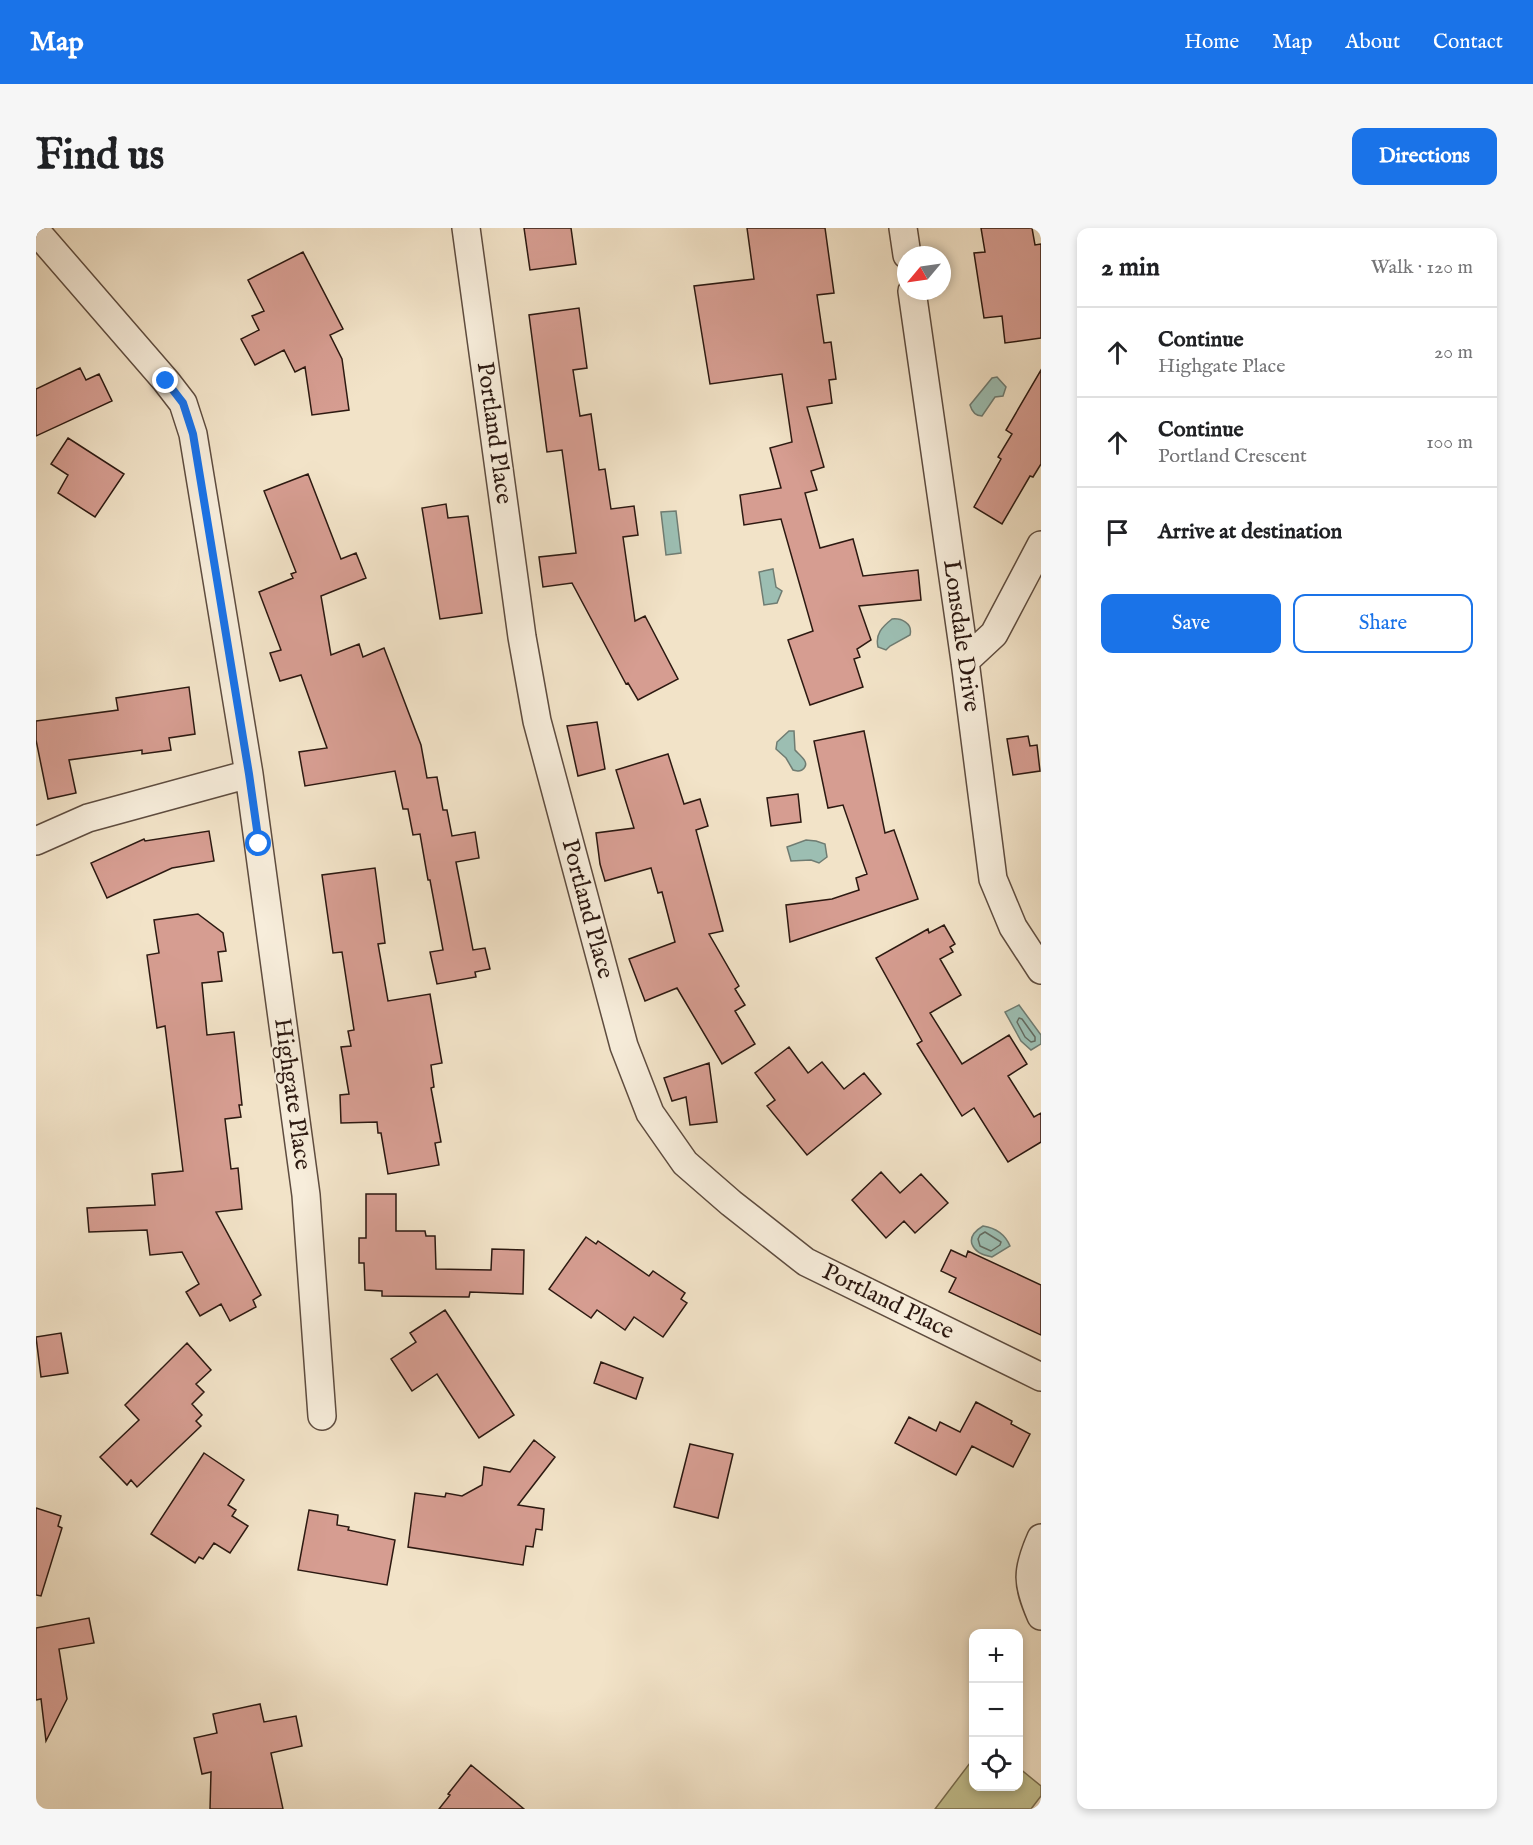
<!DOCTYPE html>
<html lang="en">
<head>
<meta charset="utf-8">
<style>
  body { margin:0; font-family:"IM FELL English",serif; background:#f6f6f6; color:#202124 }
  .controls { position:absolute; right:18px; bottom:18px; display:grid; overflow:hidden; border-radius:12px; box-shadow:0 3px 9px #0003 }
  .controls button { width:54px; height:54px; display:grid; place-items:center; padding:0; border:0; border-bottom:2px solid #e0e0e0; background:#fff; color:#202124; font:30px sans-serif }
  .compass { position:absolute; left:861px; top:18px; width:54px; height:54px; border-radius:50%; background:#fff; box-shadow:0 3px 9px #0003; rotate:241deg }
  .stop { position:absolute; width:18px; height:18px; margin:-14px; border:4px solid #1a73e8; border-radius:50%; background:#fff }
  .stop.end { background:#1a73e8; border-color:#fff; box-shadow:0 2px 6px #0008 }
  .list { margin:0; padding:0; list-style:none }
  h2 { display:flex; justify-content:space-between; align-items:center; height:78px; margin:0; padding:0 24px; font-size:26px }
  h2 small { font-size:20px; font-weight:400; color:#757577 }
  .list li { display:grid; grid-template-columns:39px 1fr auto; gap:18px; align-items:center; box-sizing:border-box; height:90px; padding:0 24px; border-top:2px solid #e0e0e0 }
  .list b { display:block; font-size:22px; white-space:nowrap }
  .list p { margin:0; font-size:20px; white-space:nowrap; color:#757577 }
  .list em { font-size:20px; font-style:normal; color:#757577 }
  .actions { display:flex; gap:12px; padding:18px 24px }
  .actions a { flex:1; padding:14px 0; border:2px solid #1a73e8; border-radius:12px; text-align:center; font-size:21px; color:#1a73e8 }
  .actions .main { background:#1a73e8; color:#fff }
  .icon { flex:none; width:33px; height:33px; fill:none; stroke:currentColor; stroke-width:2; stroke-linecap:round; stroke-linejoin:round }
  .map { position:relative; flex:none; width:1005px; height:1581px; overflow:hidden; border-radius:12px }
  header { display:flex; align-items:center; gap:36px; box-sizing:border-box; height:84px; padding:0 30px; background:#1a73e8; color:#fff }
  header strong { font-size:28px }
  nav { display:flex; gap:33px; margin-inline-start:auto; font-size:21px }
  .intro { display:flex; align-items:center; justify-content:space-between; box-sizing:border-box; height:144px; padding:0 36px }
  h1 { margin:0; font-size:42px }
  .button { padding:15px 27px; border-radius:12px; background:#1a73e8; color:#fff; font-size:21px; font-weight:700 }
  main { display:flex; gap:36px; padding:0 36px }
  aside { flex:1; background:#fff; border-radius:12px; box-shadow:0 3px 9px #0003 }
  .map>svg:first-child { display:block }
</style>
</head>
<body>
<header>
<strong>Map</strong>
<nav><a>Home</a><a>Map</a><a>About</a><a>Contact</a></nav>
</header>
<div class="intro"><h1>Find us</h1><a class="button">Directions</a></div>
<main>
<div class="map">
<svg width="1005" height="1581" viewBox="0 0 1005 1581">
  <rect width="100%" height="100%" fill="#f2e3c8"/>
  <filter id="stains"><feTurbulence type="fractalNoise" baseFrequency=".00333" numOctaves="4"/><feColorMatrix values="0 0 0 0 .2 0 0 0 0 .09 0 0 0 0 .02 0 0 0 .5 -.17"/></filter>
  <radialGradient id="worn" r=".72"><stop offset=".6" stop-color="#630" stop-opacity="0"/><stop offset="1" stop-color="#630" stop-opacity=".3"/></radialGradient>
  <path fill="#c3c190" stroke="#786d50" stroke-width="1.5" d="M 937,1531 L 938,1558 L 982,1558 L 983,1540 L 1005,1558 L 1005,1568 L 995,1581 L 899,1581 Z"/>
  <path fill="#9cbeb2" stroke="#6f7c72" stroke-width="1.5" d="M 961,149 L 970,159 L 967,168 L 959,169 L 946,188 C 939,188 936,184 934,177 L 956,150 Z
    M 640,283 L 645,325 L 630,327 L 625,284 Z
    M 737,341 L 740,359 L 746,363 L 741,375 L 728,377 L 723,344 Z
    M 856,391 C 865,390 877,395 874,407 L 854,418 L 850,422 L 842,419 C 839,406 846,399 856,391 Z
    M 753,503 L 758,503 L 759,522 C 763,527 776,535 766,542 C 762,544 761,543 757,542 L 750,530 L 740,521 L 741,514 Z
    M 770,612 L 780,613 L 789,616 L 791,629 L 783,635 L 775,632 L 755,633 L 751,619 Z
    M 983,777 L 1005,807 L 1005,816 L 995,822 L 985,813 L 969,784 Z
    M 947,998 C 960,1000 969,1006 974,1018 L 956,1029 C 935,1025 927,1010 947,998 Z"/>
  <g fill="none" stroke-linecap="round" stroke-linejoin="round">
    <path stroke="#646c62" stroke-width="1.5" d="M 983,790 L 986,791 L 999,809 L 999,813 L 995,814 L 989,809 L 981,794 Z
      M 949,1004 L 965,1014 L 964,1017 L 955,1023 L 944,1018 L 942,1011 L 944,1007 Z"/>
  </g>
  <path fill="#d69d91" stroke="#2c1911" stroke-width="1.5" d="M 488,0 L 535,0 L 540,36 L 494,42 Z
    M 711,0 L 789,0 L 798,65 L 781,67 L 788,115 L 795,114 L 800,151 L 793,152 L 796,175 L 771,179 L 788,239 L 775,243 L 781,262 L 769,265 L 784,320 L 817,311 L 827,348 L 882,342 L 885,372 L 823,378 L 835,412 L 821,421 L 824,429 L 818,431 L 827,459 L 774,477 L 752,412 L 777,403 L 745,291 L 708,297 L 704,267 L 745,260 L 734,220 L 756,214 L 746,146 L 674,156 L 658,58 L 718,51 Z
    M 945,0 L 996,0 L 999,17 L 1005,16 L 1005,110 L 969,115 L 966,88 L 948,90 L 938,25 L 949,24 Z
    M 267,24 L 307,101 L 294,107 L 306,131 L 313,182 L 276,187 L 269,139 L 259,144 L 248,122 L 219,137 L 205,111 L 223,102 L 216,88 L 228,83 L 212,52 Z
    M 543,80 L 551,140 L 537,142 L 544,188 L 555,186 L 563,242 L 569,241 L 575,281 L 598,278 L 602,307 L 587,309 L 599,393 L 609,388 L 642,451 L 602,472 L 592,455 L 590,456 L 536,355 L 507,359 L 503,329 L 540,325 L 526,222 L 511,224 L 493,87 Z
    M 44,140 L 50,152 L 63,146 L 76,173 L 0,208 L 0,161 Z
    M 1005,142 L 1005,236 L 997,249 L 994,248 L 966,296 L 938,279 L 965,231 L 962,229 L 976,206 L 970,202 Z
    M 32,210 L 88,246 L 59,289 L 22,265 L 32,247 L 15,236 Z
    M 272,246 L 305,331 L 320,325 L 330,350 L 285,368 L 295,427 L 323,416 L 327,429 L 348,420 L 385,517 L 391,550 L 401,549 L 407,582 L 411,582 L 416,608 L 439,604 L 443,630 L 420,634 L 437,722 L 449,720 L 454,741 L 439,744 L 440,749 L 401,756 L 394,724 L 407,722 L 394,652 L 392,652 L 384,606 L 377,607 L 372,581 L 367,581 L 359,543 L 269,558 L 263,524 L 291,520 L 265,447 L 244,453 L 234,425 L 245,422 L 223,364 L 257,350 L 255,346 L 260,344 L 228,263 Z
    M 410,276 L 412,290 L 432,288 L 446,385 L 404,391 L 386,280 Z
    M 153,459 L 159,506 L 133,510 L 135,522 L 106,526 L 106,522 L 33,532 L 40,565 L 12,571 L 0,512 L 0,493 L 82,482 L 80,470 Z
    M 561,494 L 569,541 L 542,548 L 531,498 Z
    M 828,503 L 849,605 L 858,602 L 882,671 L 754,714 L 750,677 L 796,671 L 823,662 L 820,650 L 831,646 L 807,577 L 792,580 L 778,513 Z
    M 992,508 L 994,518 L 1001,517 L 1004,543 L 977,547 L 971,511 Z
    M 632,526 L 648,576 L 664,571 L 672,598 L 660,602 L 687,703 L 673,706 L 703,758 L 699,761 L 709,777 L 699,783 L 719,816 L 686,836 L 641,760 L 609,773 L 593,731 L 639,714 L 626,664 L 622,665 L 615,640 L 569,653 L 564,636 L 560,605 L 598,600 L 580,542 Z
    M 762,566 L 765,594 L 735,598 L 731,570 Z
    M 173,603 L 178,633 L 136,640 L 71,670 L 55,635 L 108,611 L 109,613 Z
    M 339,640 L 349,715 L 342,716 L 352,773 L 394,766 L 406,835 L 395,837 L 398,859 L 395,860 L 405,914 L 399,915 L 403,937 L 352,946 L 345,905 L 342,905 L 341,894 L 305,895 L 304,867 L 313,866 L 305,819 L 315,818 L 312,803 L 318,802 L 306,724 L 297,725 L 286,647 Z
    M 162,686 L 187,705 L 190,723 L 182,724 L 186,753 L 166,755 L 171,807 L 198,804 L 206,877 L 203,877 L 205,889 L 189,891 L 195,941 L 202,940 L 206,981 L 180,984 L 225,1067 L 217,1072 L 220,1079 L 194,1093 L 185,1076 L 164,1088 L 150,1064 L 163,1056 L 146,1024 L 114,1027 L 111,1002 L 53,1004 L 51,980 L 119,977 L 116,946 L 147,943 L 129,798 L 121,800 L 111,727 L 123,725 L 118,692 Z
    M 908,697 L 919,716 L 914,719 L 917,724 L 904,731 L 925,767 L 894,785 L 926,836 L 973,807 L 991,836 L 972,848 L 998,889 L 1005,885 L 1005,914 L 972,934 L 938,880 L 926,888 L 881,816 L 886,813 L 840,730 L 892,701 L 893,705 Z
    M 753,819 L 772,845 L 786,834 L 808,861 L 828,845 L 845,866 L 771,927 L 731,878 L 739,872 L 719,845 Z
    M 673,835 L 681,894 L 654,897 L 650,869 L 636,873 L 628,850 Z
    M 845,944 L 864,965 L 885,946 L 912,975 L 879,1005 L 868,993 L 850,1010 L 816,972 Z
    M 330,966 L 360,966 L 360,1003 L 389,1003 L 390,1008 L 399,1008 L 400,1041 L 455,1042 L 456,1021 L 488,1022 L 487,1066 L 434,1064 L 433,1069 L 346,1068 L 346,1063 L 329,1062 L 328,1035 L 323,1035 L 323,1010 L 330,1010 Z
    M 550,1009 L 560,1016 L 562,1013 L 613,1048 L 617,1043 L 649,1065 L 645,1071 L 651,1075 L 627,1109 L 598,1089 L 589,1102 L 561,1082 L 555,1090 L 513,1061 Z
    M 915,1022 L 930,1029 L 932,1023 L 1005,1057 L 1005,1107 L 913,1064 L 920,1050 L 905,1043 Z
    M 409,1082 L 478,1187 L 443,1210 L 401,1146 L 376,1163 L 355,1131 L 380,1114 L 374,1105 Z
    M 25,1105 L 32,1145 L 5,1149 L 0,1109 Z
    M 151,1115 L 175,1142 L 160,1156 L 168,1164 L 156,1176 L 166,1187 L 160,1193 L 165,1198 L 101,1259 L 95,1252 L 91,1257 L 64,1229 L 103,1192 L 89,1177 Z
    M 565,1134 L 607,1150 L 600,1171 L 558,1155 Z
    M 940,1174 L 976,1193 L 975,1196 L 994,1206 L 977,1239 L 936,1218 L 920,1247 L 859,1215 L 873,1189 L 900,1203 L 904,1194 L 924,1204 Z
    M 498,1212 L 519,1229 L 482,1277 L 508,1281 L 506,1302 L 500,1301 L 497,1319 L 490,1318 L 487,1337 L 372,1319 L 379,1265 L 409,1269 L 410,1265 L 426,1268 L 446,1257 L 448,1239 L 474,1244 Z
    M 654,1216 L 697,1226 L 682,1290 L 638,1279 Z
    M 168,1225 L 208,1252 L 192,1277 L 200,1282 L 196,1288 L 212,1298 L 194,1325 L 178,1315 L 167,1331 L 163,1329 L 159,1335 L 115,1306 Z
    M 0,1280 L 25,1288 L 22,1298 L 26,1300 L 5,1368 L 0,1367 Z
    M 273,1282 L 302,1287 L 301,1297 L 313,1299 L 312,1302 L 359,1312 L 351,1357 L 262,1342 Z
    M 53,1390 L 58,1415 L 23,1421 L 31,1471 L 10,1513 L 5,1471 L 0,1472 L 0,1400 Z
    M 224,1476 L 228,1494 L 260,1488 L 266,1518 L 235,1525 L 247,1581 L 174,1581 L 175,1544 L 166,1546 L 158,1510 L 181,1505 L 177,1486 Z
    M 435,1537 L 488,1581 L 403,1581 L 414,1567 L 412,1566 Z"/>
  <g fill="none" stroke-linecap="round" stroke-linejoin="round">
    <defs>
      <path id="minor" d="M 430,0 L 486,409 L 501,493 L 588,818 L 614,885 L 649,935 L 695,975 L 770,1034 L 1005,1149
        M 867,0 L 871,27
        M 0,3 L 130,153 L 147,175 L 157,206 L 213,546 L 270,967 L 286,1188
        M 876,63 L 929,433 L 957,651 L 977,699 L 1005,742
        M 929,433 L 958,406 L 1005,317
        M 0,613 L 52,590 L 213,546
        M 1005,1310 C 990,1344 991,1355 1005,1388"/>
    </defs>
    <use href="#minor" stroke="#5e4c3f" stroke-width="30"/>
    <use href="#minor" stroke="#f7eddb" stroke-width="27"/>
  </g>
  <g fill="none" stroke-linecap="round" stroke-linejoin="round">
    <path stroke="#1a73e8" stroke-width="8" d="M 130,153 L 147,175 L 157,206 L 213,546 L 223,616"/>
  </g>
  <g text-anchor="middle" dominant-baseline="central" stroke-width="4.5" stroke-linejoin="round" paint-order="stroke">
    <g font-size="24" fill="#2c1911" stroke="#f7eddb">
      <text transform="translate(458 205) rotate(82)">Portland Place</text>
      <text transform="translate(925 408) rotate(82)">Lonsdale Drive</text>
      <text transform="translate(551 681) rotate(75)">Portland Place</text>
      <text transform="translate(256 866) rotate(82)">Highgate Place</text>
      <text transform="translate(852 1074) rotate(26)">Portland Place</text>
    </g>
  </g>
  <rect width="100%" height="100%" filter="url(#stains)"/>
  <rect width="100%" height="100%" fill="url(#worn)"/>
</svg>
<div class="controls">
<button>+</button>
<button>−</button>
<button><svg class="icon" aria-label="locate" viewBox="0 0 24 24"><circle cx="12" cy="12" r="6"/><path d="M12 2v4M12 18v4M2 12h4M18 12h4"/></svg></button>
</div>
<svg class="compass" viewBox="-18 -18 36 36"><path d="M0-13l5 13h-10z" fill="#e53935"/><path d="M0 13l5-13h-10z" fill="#757577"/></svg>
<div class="stop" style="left:223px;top:616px"></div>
<div class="stop end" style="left:130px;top:153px"></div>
</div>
<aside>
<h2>2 min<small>Walk · 120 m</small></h2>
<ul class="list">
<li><svg class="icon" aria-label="ahead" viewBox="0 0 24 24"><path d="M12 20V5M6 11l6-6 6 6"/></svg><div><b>Continue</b><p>Highgate Place</p></div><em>20 m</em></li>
<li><svg class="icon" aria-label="ahead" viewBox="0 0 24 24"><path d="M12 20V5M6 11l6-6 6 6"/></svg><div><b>Continue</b><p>Portland Crescent</p></div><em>100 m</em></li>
<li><svg class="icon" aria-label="arrive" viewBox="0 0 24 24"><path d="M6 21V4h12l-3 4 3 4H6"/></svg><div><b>Arrive at destination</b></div></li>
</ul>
<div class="actions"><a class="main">Save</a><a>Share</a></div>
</aside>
</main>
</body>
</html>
